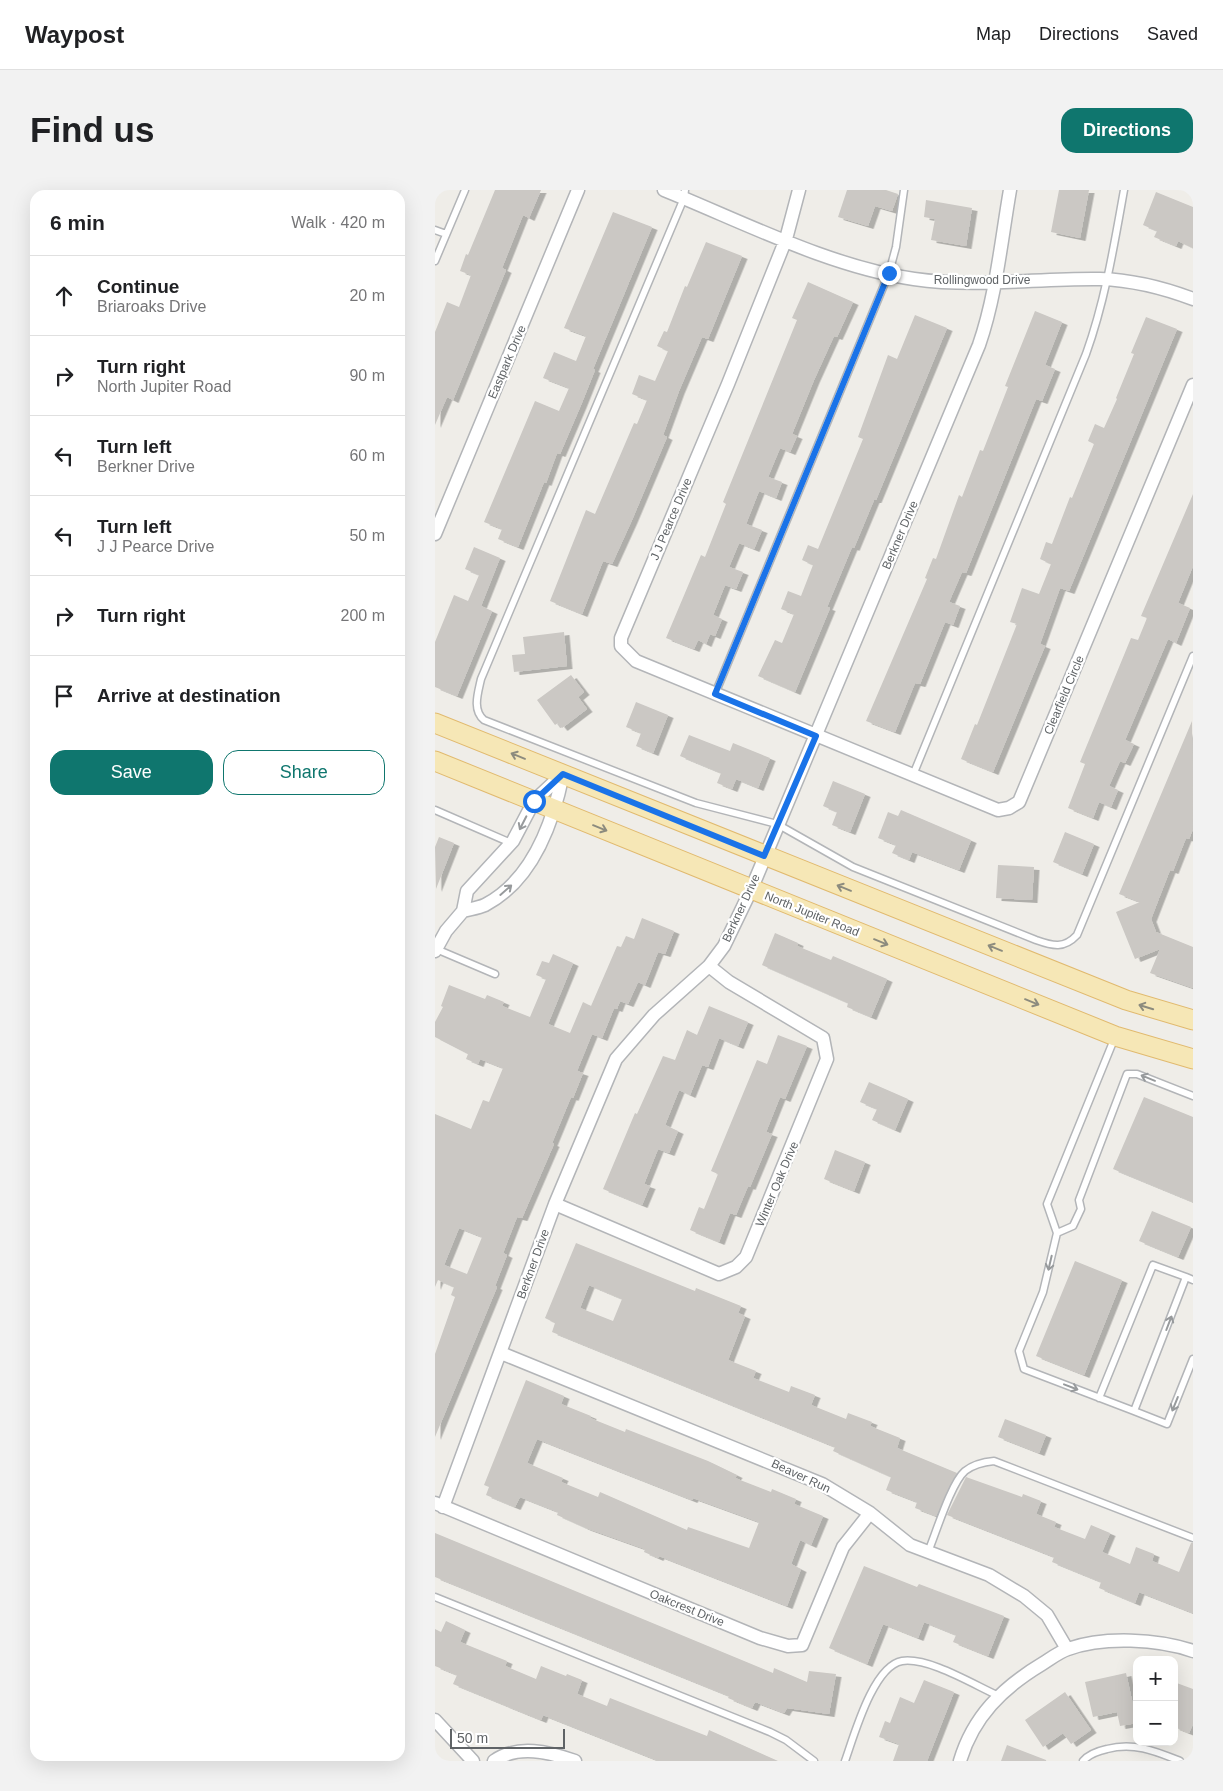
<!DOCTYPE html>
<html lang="en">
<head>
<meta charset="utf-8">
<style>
  body { margin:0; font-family:Arial,sans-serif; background:#f2f2f2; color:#202124 }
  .controls { position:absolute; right:15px; bottom:15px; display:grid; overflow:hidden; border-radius:10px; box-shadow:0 5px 20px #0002 }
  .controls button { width:45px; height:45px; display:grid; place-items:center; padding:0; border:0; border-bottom:1px solid #e0e0e0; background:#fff; color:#202124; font:25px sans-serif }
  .scale { position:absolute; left:15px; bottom:12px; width:115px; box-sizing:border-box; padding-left:5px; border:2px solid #5f6366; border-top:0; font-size:14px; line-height:18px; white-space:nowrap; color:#5f6366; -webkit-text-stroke:4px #fff; paint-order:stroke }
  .stop { position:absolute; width:15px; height:15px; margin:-11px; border:4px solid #1a73e8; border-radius:50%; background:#fff }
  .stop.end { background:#1a73e8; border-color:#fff; box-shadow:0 1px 5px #0008 }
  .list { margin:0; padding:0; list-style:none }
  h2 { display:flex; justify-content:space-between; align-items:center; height:65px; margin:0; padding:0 20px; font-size:21px }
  h2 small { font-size:16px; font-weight:400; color:#757577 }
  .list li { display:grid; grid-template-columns:32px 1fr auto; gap:15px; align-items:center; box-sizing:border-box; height:80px; padding:0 20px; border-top:1px solid #e0e0e0 }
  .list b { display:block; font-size:19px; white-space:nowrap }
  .list p { margin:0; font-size:16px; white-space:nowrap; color:#757577 }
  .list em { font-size:16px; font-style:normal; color:#757577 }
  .actions { display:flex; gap:10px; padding:15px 20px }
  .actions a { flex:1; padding:11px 0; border:1px solid #0f766e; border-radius:15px; text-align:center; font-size:18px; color:#0f766e }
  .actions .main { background:#0f766e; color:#fff }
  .icon { flex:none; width:28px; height:28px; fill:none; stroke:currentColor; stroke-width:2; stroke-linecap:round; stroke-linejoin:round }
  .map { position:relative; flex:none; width:758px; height:1571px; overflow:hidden; border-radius:15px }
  header { display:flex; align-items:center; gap:30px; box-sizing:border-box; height:70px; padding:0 25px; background:#fff; border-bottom:1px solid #e0e0e0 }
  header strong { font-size:24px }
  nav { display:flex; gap:28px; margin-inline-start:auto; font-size:18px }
  .intro { display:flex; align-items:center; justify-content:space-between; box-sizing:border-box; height:120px; padding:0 30px }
  h1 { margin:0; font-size:35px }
  .button { padding:12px 22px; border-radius:15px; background:#0f766e; color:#fff; font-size:18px; font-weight:700 }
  main { display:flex; gap:30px; padding:0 30px }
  aside { flex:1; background:#fff; border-radius:15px; box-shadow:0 5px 20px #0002 }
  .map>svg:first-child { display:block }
</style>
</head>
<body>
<header>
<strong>Waypost</strong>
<nav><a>Map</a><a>Directions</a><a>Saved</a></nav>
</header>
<div class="intro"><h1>Find us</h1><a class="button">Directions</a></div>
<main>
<aside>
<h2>6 min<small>Walk · 420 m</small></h2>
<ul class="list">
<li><svg class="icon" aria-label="ahead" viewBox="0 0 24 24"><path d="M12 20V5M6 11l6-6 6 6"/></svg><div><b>Continue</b><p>Briaroaks Drive</p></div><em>20 m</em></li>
<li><svg class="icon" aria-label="right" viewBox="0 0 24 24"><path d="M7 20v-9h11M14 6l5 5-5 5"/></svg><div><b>Turn right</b><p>North Jupiter Road</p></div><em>90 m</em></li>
<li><svg class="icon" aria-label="left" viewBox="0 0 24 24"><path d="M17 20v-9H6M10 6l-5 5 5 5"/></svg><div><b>Turn left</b><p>Berkner Drive</p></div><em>60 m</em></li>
<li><svg class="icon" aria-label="left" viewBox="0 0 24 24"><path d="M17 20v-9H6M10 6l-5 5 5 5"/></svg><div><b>Turn left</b><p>J J Pearce Drive</p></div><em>50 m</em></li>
<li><svg class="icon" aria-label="right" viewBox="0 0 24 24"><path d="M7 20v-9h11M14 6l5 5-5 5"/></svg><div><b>Turn right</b></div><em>200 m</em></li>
<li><svg class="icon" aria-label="arrive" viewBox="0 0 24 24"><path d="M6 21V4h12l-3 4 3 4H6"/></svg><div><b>Arrive at destination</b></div></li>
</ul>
<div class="actions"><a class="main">Save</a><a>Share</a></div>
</aside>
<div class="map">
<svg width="758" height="1571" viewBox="0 0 758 1571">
  <defs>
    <filter id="shadow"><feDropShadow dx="5.5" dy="3" stdDeviation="0" flood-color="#0004"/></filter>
  </defs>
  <rect width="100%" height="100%" fill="#efede8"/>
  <path fill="#cbc8c4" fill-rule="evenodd" filter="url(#shadow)" d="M 60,0 L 106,0 L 94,28 L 88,25 L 67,78 L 71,80 L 18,210 L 12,207 L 0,235 L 0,142 L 12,112 L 24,117 L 36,85 L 25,81 L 31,64 L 33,65 Z
    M 412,0 L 451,0 L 463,4 L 457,21 L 440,16 L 433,36 L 403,27 Z
    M 624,0 L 654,0 L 645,48 L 616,42 Z
    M 721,2 L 758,17 L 758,58 L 743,51 L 741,56 L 719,47 L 722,41 L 708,35 Z
    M 491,10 L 537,18 L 531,56 L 496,50 L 500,29 L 489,27 Z
    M 178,22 L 217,37 L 158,179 L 160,180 L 146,215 L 125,264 L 122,263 L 111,293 L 109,292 L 83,357 L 63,349 L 67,339 L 49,332 L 100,211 L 124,221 L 134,198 L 108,188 L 119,162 L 141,171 L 151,146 L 129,138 Z
    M 271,52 L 307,66 L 273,149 L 267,147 L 244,201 L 228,245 L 232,247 L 197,330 L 177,374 L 168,371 L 147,424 L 115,411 L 151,320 L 160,324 L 199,233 L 202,234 L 212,210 L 197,204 L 204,185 L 220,191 L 233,161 L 222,156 L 229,141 L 232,142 L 250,96 L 252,97 Z
    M 373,92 L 418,112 L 402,147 L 399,146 L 379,190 L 357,244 L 362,246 L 355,262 L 345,258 L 333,287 L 347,292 L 341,308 L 324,301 L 311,334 L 327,340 L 319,359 L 304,353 L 294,377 L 308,382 L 301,399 L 290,395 L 278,425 L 287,429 L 280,446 L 275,444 L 271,454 L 263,450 L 259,459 L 231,448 L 266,365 L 270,367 L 291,314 L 288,312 L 362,130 L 357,128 Z
    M 600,121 L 627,132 L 610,175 L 620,179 L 607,211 L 601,209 L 531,383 L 527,382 L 514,412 L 525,416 L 518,435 L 510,432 L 485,494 L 480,493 L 460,542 L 431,531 L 492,389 L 490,388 L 498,368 L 501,369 L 524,305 L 527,307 L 545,260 L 548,261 L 573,197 L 570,196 Z
    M 480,125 L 512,138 L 441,310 L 439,310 L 419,358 L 417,357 L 392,417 L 395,418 L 360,502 L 323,486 L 340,450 L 347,453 L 359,424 L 346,419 L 353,401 L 366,406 L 378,375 L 367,370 L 373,355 L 383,359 L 428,249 L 423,247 L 453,165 L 462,169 Z
    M 711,127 L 742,139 L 634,401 L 625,398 L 605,454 L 610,456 L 558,582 L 526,569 L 540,534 L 542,535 L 582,434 L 575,432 L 587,398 L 604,404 L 616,374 L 605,369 L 611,352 L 617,354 L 635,307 L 637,308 L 659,254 L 653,251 L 660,234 L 669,238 L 682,209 L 681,208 L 699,164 L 696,163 Z
    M 758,304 L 758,376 L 743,413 L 755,418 L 741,453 L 733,449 L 690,550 L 699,554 L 690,573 L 685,571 L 674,596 L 683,600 L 676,617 L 664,612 L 658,628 L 633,618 L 650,574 L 645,572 L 696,448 L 703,450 L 712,428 L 706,426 Z
    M 39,357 L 65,368 L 46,416 L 57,421 L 22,506 L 0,497 L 0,452 L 19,405 L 33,411 L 44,385 L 30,379 Z
    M 129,442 L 132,476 L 79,482 L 77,465 L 90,464 L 88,447 Z
    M 136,485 L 149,502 L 143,507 L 152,519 L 127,538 L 123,533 L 120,535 L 102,510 Z
    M 201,512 L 233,525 L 218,563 L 201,556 L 206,543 L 191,537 Z
    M 757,531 L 758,639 L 754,649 L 751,648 L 738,681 L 735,680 L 716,729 L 721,742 L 758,757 L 758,798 L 715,783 L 725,759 L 700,769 L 681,722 L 705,712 L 684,704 Z
    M 254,545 L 295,561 L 298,553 L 335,568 L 323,598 L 301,589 L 297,599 L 282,593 L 286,583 L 245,566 Z
    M 398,591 L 430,604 L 415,642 L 397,635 L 402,622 L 388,616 Z
    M 466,620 L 536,650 L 524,680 L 477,662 L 474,670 L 457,663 L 461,655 L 443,648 L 453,622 L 463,626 Z
    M 630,642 L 659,654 L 647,684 L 618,672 Z
    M 4,647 L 19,653 L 1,699 L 0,657 Z
    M 563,675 L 599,677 L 597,710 L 561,708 Z
    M 207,728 L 239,741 L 230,764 L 223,762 L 210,795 L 203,792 L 193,814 L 185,811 L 182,819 L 179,818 L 167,848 L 157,844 L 142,881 L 148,883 L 138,908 L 136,907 L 117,953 L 119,954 L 87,1028 L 82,1027 L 68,1063 L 72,1065 L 60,1096 L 62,1097 L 0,1247 L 0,1164 L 20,1107 L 16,1105 L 19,1097 L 3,1090 L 0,1097 L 0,924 L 36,939 L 48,910 L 54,912 L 68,878 L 45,869 L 43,874 L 31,869 L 33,864 L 0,847 L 0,832 L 8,817 L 6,816 L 14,795 L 50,809 L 52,805 L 69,812 L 67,816 L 95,827 L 111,789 L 101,785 L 107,771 L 114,773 L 118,764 L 138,773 L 113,834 L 135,843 L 148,812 L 156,816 L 182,756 L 186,757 L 191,746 L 199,749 ZM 24,1038 L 47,1047 L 32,1084 L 9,1075 Z
    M 340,743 L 363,753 L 362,756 L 396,770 L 398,766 L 452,789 L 436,827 L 412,817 L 413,813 L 327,775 Z
    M 274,816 L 313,832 L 303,856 L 284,848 L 273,877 L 267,875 L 255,905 L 244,900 L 230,935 L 243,941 L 234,963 L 223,959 L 209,994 L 215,996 L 207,1015 L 168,999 L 200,923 L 202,924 L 228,866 L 240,870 L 252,840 L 262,845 Z
    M 343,845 L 372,856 L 350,909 L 345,907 L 331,942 L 337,944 L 315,997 L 313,996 L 301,1025 L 295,1023 L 284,1052 L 255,1040 L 264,1017 L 269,1019 L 283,984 L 276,981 L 322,870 L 332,874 Z
    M 434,892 L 473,909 L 460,940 L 437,930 L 442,919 L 425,912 Z
    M 709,907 L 758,927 L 758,1012 L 678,979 Z
    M 400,960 L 430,972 L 419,1001 L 389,989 Z
    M 717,1021 L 756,1037 L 743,1067 L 704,1051 Z
    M 141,1053 L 260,1101 L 261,1098 L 306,1116 L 303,1123 L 310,1126 L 293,1170 L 321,1181 L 318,1188 L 354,1202 L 356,1196 L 380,1205 L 376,1215 L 411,1229 L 413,1223 L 437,1232 L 435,1236 L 465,1248 L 462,1258 L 522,1283 L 501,1326 L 480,1318 L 482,1312 L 451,1300 L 456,1287 L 398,1261 L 400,1257 L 117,1142 L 120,1133 L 110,1128 ZM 154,1095 L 187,1109 L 178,1131 L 145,1118 Z
    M 640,1071 L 687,1090 L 649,1185 L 601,1166 Z
    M 91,1190 L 129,1206 L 126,1214 L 156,1226 L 155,1228 L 190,1242 L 191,1239 L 273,1271 L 302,1285 L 300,1288 L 336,1302 L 337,1299 L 361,1309 L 359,1314 L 388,1326 L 376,1355 L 365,1350 L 356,1374 L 366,1379 L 352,1416 L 224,1366 L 223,1368 L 209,1362 L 210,1359 L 151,1338 L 122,1325 L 123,1322 L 85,1307 L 80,1317 L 51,1305 L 54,1297 L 49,1295 ZM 102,1249 L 257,1310 L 258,1308 L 324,1332 L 314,1358 L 253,1337 L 252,1340 L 165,1302 L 163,1307 L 126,1292 L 128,1288 L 92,1273 Z
    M 570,1229 L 611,1245 L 604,1263 L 563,1247 Z
    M 531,1287 L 587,1307 L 588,1304 L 606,1311 L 601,1324 L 621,1332 L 619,1337 L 650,1349 L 656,1335 L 675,1343 L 667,1362 L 695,1374 L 701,1357 L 719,1364 L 717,1371 L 744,1382 L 756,1353 L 758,1353 L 758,1423 L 704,1402 L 700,1413 L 664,1398 L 666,1392 L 617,1372 L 619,1367 L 512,1325 Z
    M 0,1343 L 338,1483 L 339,1478 L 372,1492 L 374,1481 L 401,1484 L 394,1524 L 352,1518 L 349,1523 L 320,1512 L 317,1518 L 293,1508 L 294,1506 L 0,1387 Z
    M 429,1376 L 482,1397 L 484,1394 L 569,1426 L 553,1466 L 518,1452 L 521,1445 L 489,1432 L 483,1448 L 448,1434 L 432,1474 L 394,1458 Z
    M 11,1431 L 30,1440 L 25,1452 L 72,1471 L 70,1476 L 101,1489 L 106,1476 L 131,1486 L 132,1484 L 147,1490 L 142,1504 L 172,1516 L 175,1508 L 272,1546 L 274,1540 L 343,1571 L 224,1571 L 108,1525 L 106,1530 L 18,1494 L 22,1485 L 0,1476 L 0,1439 L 6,1442 Z
    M 691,1483 L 702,1533 L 685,1536 L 682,1522 L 658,1527 L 650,1492 Z
    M 489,1490 L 519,1502 L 492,1571 L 458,1571 L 464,1554 L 444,1547 L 450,1531 L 455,1533 L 465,1507 L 479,1513 Z
    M 739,1492 L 758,1499 L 758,1534 L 754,1543 L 739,1537 Z
    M 630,1502 L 656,1540 L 636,1554 L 628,1543 L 608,1557 L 590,1530 Z
    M 572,1555 L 611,1570 L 611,1571 L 566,1571 Z"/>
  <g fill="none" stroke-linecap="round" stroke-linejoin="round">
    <defs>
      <path id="lane" d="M 250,0 L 249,8 L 46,489 C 43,503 37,520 49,530 L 261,613 L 342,634 L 418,677 L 601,750 C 618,756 629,759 642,745 L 758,466
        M 0,40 L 11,44
        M 0,71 L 30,0
        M 280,504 L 454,83 L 461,57 L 469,0
        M 478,585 L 651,164 C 670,111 679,56 689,0
        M 0,620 L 76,653
        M 1,759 L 60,784
        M 758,906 L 702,884 L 692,884 L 644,1010 L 646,1019 L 638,1036 L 622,1043 L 608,1102 L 584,1161 L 589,1179 L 699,1221 L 751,1087 L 758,1090
        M 622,1043 L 612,1014 L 680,847
        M 664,1208 L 718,1075 L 751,1087
        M 699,1221 L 732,1234 L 758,1169
        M 493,1362 C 501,1343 516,1293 530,1281 C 539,1274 548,1272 559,1271 L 758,1348
        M 0,1407 L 335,1542 L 351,1550 L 379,1571
        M 410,1571 C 419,1546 438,1476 467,1471 C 494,1467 539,1495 564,1506
        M 648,1571 C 654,1564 663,1561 672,1559 C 699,1552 720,1561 745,1571"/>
      <path id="street" d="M 229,0 C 308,32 395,77 479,89 C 541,98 603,88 665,89 C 697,90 729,98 758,109
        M 364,0 L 351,49 L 293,194 L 186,448 L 186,456 L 201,471 L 563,620 L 574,618 L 584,612 L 758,195
        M 0,344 L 143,0
        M 28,721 C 35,719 43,718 50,715 C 98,690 118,633 128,584
        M 0,761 L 11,741 L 28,721 L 32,701 L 78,651 L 99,611 L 128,584
        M 120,1014 L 284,1084 L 301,1077 L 311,1067 L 392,869 L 388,848 L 294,792 L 274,776
        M 66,1163 L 387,1294 L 435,1323 L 475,1355 L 554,1385 L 589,1406 L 612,1425 L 632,1459
        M 0,1313 L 325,1448 L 353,1456 L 367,1455 L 408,1357 L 435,1323
        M 8,1317 L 120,1014 L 181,869 L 219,825 L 274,776 L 289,756 L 316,700 L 544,155 C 561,106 566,52 575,0
        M 0,1530 L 38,1571
        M 59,1571 C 83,1554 114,1562 140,1571
        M 525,1571 C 538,1527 567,1498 607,1474 C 615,1469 624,1462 633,1459 C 669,1446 723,1449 758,1461"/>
      <path id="primary" d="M 0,533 L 691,810 L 758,830
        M 0,571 L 680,846 L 758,869"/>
    </defs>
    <use href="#lane" stroke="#b3b5b8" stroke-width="9"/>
    <use href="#street" stroke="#b3b5b8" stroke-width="15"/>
    <use href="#primary" stroke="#e1ba6f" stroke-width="21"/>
    <use href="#lane" stroke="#fff" stroke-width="6"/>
    <use href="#street" stroke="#fff" stroke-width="12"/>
    <use href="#primary" stroke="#f6e7b6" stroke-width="19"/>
  </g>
  <defs><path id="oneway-shaft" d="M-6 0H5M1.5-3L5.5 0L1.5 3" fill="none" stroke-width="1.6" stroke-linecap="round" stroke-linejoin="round" transform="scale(1.25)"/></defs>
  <g stroke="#8c8b7e">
    <use href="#oneway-shaft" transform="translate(83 566) rotate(-158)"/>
    <use href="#oneway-shaft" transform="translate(165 638) rotate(22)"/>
    <use href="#oneway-shaft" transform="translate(409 698) rotate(-158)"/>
    <use href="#oneway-shaft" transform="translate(446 752) rotate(22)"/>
    <use href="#oneway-shaft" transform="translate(560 758) rotate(-158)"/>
    <use href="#oneway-shaft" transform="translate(597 812) rotate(22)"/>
    <use href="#oneway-shaft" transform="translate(711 817) rotate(-163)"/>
  </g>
  <g stroke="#979a9c">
    <use href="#oneway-shaft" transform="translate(88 633) rotate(117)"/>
    <use href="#oneway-shaft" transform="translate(71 700) rotate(-41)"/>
    <use href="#oneway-shaft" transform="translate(713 888) rotate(-158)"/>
    <use href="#oneway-shaft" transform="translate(615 1073) rotate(103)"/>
    <use href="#oneway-shaft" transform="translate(734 1133) rotate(-69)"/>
    <use href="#oneway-shaft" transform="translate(636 1197) rotate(21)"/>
    <use href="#oneway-shaft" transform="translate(740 1214) rotate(112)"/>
  </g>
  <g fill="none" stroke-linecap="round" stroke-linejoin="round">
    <path stroke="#1a73e8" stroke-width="6" d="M 99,611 L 128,584 L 329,666 L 381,546 L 280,504 L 454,83"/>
  </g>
  <g text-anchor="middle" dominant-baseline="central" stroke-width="4.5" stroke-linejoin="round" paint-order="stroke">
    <g font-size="12" fill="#5f6366" stroke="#fff">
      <text x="547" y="90">Rollingwood Drive</text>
      <text transform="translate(72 172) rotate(-67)">Eastpark Drive</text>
      <text transform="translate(236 329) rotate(-67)">J J Pearce Drive</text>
      <text transform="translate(465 345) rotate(-67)">Berkner Drive</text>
      <text transform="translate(629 505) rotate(-67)">Clearfield Circle</text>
      <text transform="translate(306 718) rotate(-65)">Berkner Drive</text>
      <text transform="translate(377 724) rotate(22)">North Jupiter Road</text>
      <text transform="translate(342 994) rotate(-67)">Winter Oak Drive</text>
      <text transform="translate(98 1074) rotate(-70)">Berkner Drive</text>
      <text transform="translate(366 1286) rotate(25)">Beaver Run</text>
      <text transform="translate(252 1418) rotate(22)">Oakcrest Drive</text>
    </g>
  </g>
</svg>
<div class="controls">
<button>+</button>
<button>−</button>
</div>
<div class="scale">50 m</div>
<div class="stop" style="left:99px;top:611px"></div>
<div class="stop end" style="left:454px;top:83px"></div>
</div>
</main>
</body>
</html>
